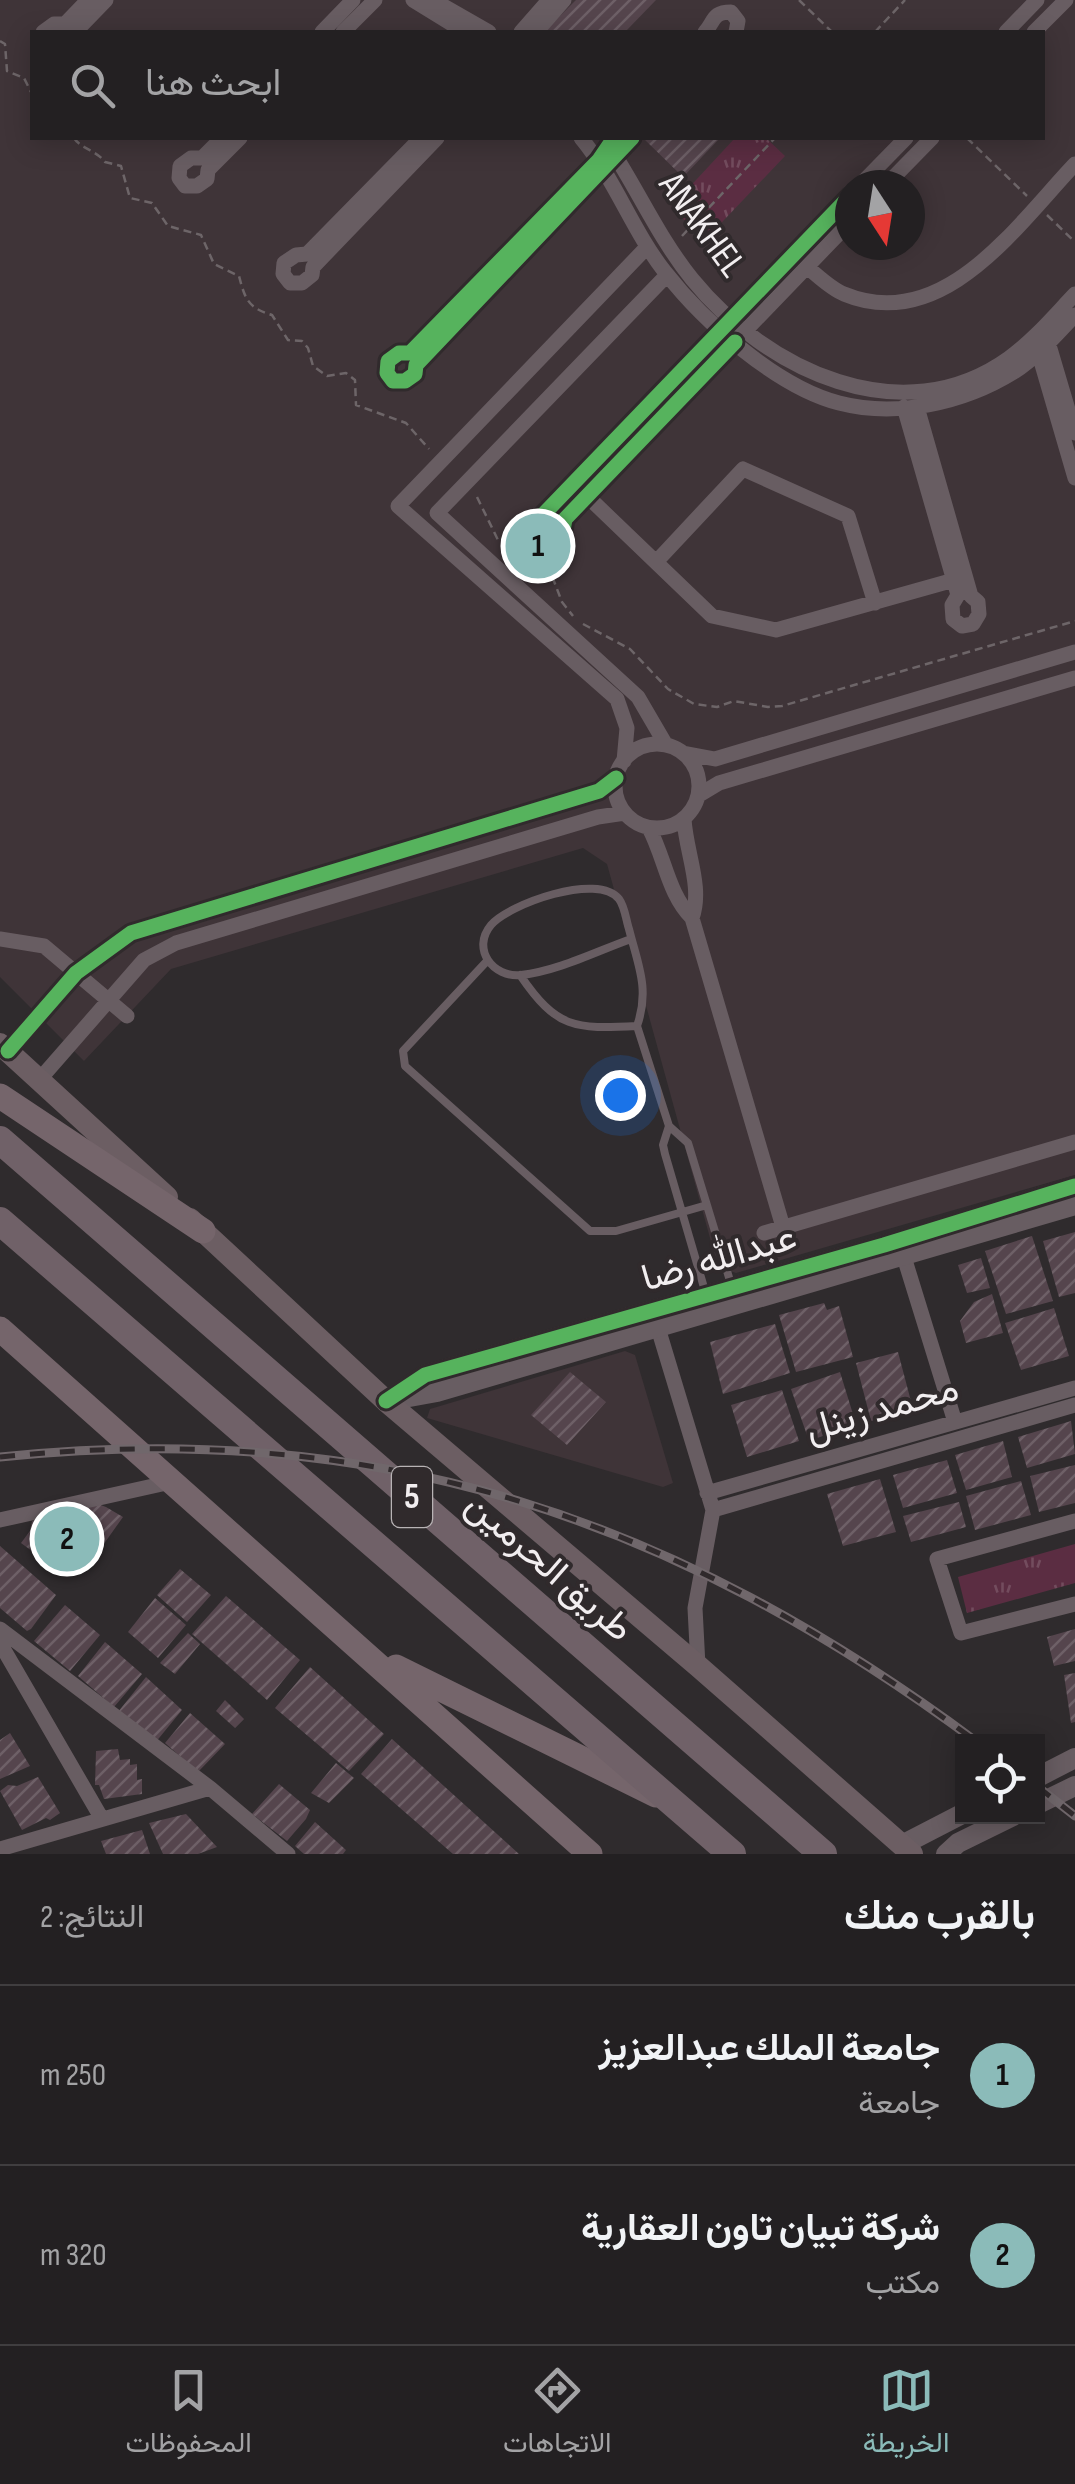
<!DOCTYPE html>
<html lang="ar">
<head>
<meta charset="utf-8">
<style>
  body { margin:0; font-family:"Sofia Sans Condensed",Vazirmatn,sans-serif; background:#2b282a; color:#f1f3f6; direction:rtl }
  .controls { position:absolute; right:30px; bottom:30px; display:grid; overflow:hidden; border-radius:0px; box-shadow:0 5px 25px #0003 }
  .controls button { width:90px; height:90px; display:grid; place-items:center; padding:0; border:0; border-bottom:2px solid #403e40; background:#232022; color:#f1f3f6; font:50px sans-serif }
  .compass { position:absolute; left:835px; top:170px; width:90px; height:90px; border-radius:50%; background:#232022; box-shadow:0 5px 25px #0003; rotate:168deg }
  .you { position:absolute; left:620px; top:1095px; width:35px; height:35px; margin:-25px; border:8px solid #fff; border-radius:50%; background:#1a73e8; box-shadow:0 0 0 15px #1a73e833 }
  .badge { display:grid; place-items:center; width:65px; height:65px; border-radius:50%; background:#8bbbb9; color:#111; font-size:32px; font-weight:700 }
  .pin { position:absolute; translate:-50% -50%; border:5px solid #fff; box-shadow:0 2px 10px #0006 }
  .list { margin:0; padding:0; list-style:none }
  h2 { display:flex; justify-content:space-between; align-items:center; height:130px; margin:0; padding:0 40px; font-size:42px }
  h2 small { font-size:32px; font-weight:400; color:#a3a3a5 }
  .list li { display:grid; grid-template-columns:65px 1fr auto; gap:30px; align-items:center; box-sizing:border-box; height:180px; padding:0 40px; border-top:2px solid #403e40 }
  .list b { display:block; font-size:38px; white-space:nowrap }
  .list p { margin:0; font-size:32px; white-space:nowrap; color:#a3a3a5 }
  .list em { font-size:32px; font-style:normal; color:#a3a3a5 }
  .icon { flex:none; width:55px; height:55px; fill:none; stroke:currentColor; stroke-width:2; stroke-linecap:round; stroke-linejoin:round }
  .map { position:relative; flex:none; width:1075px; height:1854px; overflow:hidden; direction:ltr }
  .search { position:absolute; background:#232022; box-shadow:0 5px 25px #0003; left:30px; right:30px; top:30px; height:110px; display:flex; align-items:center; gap:25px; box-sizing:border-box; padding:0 35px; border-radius:0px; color:#a3a3a5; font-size:38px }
  .sheet { height:490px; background:#232022 }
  nav { display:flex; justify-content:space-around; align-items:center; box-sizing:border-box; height:140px; border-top:2px solid #403e40; background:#232022; font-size:28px; color:#a3a3a5 }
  nav a { display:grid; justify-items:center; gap:5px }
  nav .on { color:#8bbbb9 }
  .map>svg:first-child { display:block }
</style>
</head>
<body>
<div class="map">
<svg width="1075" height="1854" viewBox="0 0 1075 1854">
  <defs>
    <pattern id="grass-tufts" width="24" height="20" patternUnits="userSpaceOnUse" patternTransform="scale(2.5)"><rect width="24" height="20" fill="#5b2d42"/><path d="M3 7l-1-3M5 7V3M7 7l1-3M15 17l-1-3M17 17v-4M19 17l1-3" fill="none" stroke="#734c5e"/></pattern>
    <pattern id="building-hatch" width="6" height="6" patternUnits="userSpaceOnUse" patternTransform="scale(2.5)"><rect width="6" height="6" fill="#55454d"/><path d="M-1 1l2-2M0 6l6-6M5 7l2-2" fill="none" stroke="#6e6067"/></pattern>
  </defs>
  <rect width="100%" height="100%" fill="#2f2b2d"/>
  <path fill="#3f3438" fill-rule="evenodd" d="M 0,0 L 1075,0 L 1075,1175 L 736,1273 L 718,1267 L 607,864 L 583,848 L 171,969 L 84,1061 L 0,977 ZM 32,32 L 1042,32 L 1042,138 L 32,138 ZM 850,185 L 910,185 L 910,245 L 850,245 Z
    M 625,1351 L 635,1355 L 673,1483 L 663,1487 L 427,1418 L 430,1409 Z"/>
  <path fill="url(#grass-tufts)" d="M 735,138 L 766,138 L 785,156 L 705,240 L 671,207 Z
    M 1075,1544 L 1075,1583 L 967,1613 L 958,1577 Z"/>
  <path fill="url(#building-hatch)" d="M 576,0 L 656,0 L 625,32 L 544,32 Z
    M 643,138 L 720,138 L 683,177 Z
    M 1075,1232 L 1075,1293 L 1059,1297 L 1043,1241 Z
    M 1032,1236 L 1053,1301 L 1006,1314 L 985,1251 Z
    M 981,1258 L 990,1288 L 967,1293 L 958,1265 Z
    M 992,1294 L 1003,1333 L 966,1343 L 960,1321 L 974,1302 Z
    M 824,1303 L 827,1310 L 839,1306 L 853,1357 L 796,1372 L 779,1315 Z
    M 1054,1308 L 1069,1356 L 1021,1370 L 1005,1323 Z
    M 775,1324 L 790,1373 L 723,1394 L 710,1342 Z
    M 898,1352 L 913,1409 L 871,1421 L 856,1363 Z
    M 570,1372 L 606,1402 L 567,1445 L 531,1415 Z
    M 840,1372 L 856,1424 L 809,1441 L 791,1389 Z
    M 782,1390 L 799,1441 L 747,1457 L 731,1405 Z
    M 1071,1421 L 1075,1454 L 1027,1468 L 1018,1437 Z
    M 1003,1441 L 1012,1477 L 966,1490 L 955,1455 Z
    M 947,1460 L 957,1493 L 903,1508 L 893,1475 Z
    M 1075,1465 L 1075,1503 L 1039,1512 L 1030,1476 Z
    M 880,1479 L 896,1532 L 843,1546 L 827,1494 Z
    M 1021,1481 L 1031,1515 L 975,1530 L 966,1496 Z
    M 87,1500 L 106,1507 L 123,1517 L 86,1569 L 59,1571 L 21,1543 L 30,1531 L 32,1521 Z
    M 959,1502 L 966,1527 L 911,1542 L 903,1516 Z
    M 0,1546 L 56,1595 L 31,1629 L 27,1631 L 0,1608 Z
    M 180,1569 L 211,1595 L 187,1622 L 157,1595 Z
    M 226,1596 L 300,1660 L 267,1700 L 192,1634 Z
    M 155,1598 L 186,1625 L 158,1658 L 128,1632 Z
    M 65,1605 L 100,1635 L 70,1671 L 34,1641 Z
    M 1075,1629 L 1075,1661 L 1054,1666 L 1047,1637 Z
    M 188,1633 L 200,1644 L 175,1674 L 160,1663 Z
    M 105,1642 L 142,1674 L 114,1707 L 78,1676 Z
    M 310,1667 L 384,1734 L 349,1771 L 275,1708 Z
    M 1075,1673 L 1075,1722 L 1071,1723 L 1064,1675 Z
    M 146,1677 L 182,1710 L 155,1743 L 118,1712 Z
    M 225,1700 L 244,1719 L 235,1728 L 216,1711 Z
    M 190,1713 L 225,1744 L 198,1772 L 165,1743 Z
    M 10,1733 L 30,1766 L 0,1779 L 0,1740 Z
    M 392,1739 L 519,1854 L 453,1854 L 361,1774 Z
    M 118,1749 L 120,1760 L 130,1759 L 130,1765 L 137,1764 L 137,1780 L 142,1779 L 142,1794 L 104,1799 L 99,1785 L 95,1785 L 96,1751 Z
    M 336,1763 L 354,1778 L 329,1803 L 311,1793 Z
    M 38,1777 L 60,1813 L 50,1820 L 46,1818 L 22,1830 L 0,1791 L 8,1785 L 17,1786 Z
    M 279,1784 L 310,1810 L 306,1819 L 287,1841 L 252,1814 Z
    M 186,1814 L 217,1847 L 198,1854 L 163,1854 L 149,1823 Z
    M 315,1822 L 346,1850 L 343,1854 L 304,1854 L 295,1846 Z
    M 142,1830 L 150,1854 L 106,1854 L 101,1841 Z"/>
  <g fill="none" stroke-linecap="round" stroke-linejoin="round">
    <path stroke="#6d6568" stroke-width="2.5" stroke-dasharray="8 5" stroke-linecap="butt" d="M 799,0 L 832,32
      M 875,32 L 905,0
      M 0,41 L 5,44 L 7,71 L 24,78 L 32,94
      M 74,138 C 81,149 96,150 105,162 L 121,166 L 130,198 L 152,203 L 168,226 L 201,235 L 214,264 L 239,276 C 245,299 248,308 272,315 L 288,340 L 302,341 L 308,348 L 313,366 L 327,376 L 346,373 L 355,380 L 356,405 L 406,423 L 429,449
      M 967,138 L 1027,196
      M 1047,215 L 1075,242
      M 682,236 L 775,138
      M 477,497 L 498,540 L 547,563 L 562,602 L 573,616
      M 583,624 L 630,649 L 668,689 L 694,704 L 717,707 L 734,701 L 768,707 L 782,706 L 1075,621"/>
    <path stroke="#685d62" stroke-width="8" d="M 631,939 C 597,951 558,971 521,975 C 493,978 471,949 491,925 C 509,904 598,872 619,899 C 625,907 626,920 629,929 C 638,965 650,989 637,1026
      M 487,961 L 403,1051 L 405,1066 L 590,1231 L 616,1231 L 707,1205
      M 520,975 C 557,1029 574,1029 637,1026 L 669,1126
      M 705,1291 L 665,1154 L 663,1145 L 669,1126 L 688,1143 L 731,1284"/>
    <path stroke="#685d62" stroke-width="15" d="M 413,0 L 465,32
      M 433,0 L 489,32
      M 43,32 L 54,24 L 65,24 L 88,0
      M 75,32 L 106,0
      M 322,32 L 353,0
      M 343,32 L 375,0
      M 521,32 L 549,0
      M 536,32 L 564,0
      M 705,32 C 715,21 712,12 731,12 L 738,21 L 736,32
      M 1006,32 L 1037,0
      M 1034,32 L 1066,0
      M 222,138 L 202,158 L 191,158 L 180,166 L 179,178 L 185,186 L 197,186 L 207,179 L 208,170 L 240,138
      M 421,138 L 307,254 L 296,255 L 284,263 L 283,274 L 290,283 L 302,283 L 312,275 L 313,267 L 437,138
      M 581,138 C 615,179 632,230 665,272 C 704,322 777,387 839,403 C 897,418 964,403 1014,372 C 1037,357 1057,334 1075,315
      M 614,138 L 599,160 L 410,353 L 399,353 L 388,361 L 387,373 L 393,381 L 405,381 L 415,374 L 416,365 L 632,138
      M 611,149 C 639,192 659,238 692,279 C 766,370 902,435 1009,358 C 1034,340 1054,316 1075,294
      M 860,185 L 906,138
      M 886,185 L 932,138
      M 807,267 C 818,276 831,289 844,294 C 943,335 1017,225 1075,164
      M 745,331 L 850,222
      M 735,342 L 565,519 L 563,531 L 549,540 L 539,535 L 538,520 L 850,196
      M 1048,342 L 1075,433
      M 1038,351 L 1075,478
      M 904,407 L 958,595 L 952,605 L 953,619 L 962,626 L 973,624 L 979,614 L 978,602 L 971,596 L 917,407
      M 587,496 L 712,616 L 776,630 L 954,580
      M 656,562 L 743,469 L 848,516 L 875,603
      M615 786a42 42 0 1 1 84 0a42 42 0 1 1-84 0Z
      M 666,745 L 638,697 L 437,513 L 667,275
      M 683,753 L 715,759 L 1075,652
      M 624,761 L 627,728 L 617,699 L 398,506 L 647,247
      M 699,795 L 719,783 L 1075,678
      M 649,828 C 665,858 668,894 692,918 C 703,887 686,853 684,819
      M 692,918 L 783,1227
      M 0,939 L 44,946 L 127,1016
      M 8,1051 L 76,973 L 131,933 L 599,791 L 616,778
      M 40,1079 L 144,960 L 176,943 L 598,817 L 625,813
      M 764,1233 L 1075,1142
      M 904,1257 L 955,1422
      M 658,1328 L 713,1510 L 695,1608 L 698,1666
      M 707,1493 L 1075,1388
      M 713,1510 L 1075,1405
      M 0,1520 L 171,1482
      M 1075,1521 L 937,1559 L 961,1633 L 1075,1604
      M 0,1629 L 210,1788 L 288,1854
      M 0,1643 L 102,1819
      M 0,1849 L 210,1788"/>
    <path stroke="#685d62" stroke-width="20" d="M 393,1400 L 437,1392 L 1075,1205
      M 386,1401 L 425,1375 L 884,1245 L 1075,1186
      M 1038,1777 L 1075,1758
      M 1038,1804 L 1075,1786
      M 902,1845 L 962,1814
      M 946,1854 L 958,1843 L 1013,1816"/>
    <path stroke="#6c5e63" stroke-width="22" d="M 0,1044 L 167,1197
      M 190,1219 L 386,1401 L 698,1666 L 912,1854"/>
    <path stroke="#75656b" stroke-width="25" d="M 0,1096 L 203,1231
      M 0,1329 L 590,1854
      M 396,1667 L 656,1795"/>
    <path stroke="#706168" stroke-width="28" d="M 0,1140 L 823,1854
      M 0,1221 L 732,1854"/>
    <defs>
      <path id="rail" d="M 0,1457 C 380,1418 673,1517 977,1742
        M 1038,1787 L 1075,1816"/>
    </defs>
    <use href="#rail" stroke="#70676b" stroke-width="9"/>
    <use href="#rail" stroke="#302a2c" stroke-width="5" stroke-dasharray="15" stroke-linecap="butt"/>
    <defs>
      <path id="cycleway" d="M 614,138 L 599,160 L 410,353 L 399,353 L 388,361 L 387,373 L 393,381 L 405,381 L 415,374 L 416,365 L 632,138
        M 735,342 L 565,519 L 563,531 L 549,540 L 539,535 L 538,520 L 850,196
        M 8,1051 L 76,973 L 131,933 L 599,791 L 616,778
        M 386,1401 L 425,1375 L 884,1245 L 1075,1186"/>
    </defs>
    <use href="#cycleway" stroke="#302a2c" stroke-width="21"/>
    <use href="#cycleway" stroke="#56b35d" stroke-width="15"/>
  </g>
  <g text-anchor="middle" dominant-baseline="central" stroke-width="8" stroke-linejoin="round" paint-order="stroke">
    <rect fill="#302a2c" stroke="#b8b3b5" stroke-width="2.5" x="392" y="1467" width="40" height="60" rx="8"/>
    <g font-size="35" font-weight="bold" fill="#f2eef0">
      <text x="412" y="1497">5</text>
    </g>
    <g font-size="38" fill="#f2eef0" stroke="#302a2c">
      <text transform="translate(702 225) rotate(54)">ANAKHEL</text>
      <text transform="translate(719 1258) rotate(-16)">عبدالله رضا</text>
      <text transform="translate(882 1409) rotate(-16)">محمد زينل</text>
      <text transform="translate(549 1567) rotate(41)">طريق الحرمين</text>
    </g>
  </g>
</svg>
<div class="controls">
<button><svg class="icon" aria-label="locate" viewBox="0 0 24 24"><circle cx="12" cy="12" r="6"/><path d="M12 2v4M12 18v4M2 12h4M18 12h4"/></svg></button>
</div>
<svg class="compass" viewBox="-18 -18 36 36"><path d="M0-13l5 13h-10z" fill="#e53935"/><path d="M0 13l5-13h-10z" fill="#a3a3a5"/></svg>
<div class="you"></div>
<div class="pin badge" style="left:538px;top:546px">1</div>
<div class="pin badge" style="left:67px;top:1539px">2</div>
<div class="search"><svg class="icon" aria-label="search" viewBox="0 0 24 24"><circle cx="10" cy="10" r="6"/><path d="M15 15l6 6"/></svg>ابحث هنا</div>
</div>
<section class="sheet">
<h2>بالقرب منك<small>النتائج: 2</small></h2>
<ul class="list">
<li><span class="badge">1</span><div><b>جامعة الملك عبدالعزيز</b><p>جامعة</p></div><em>250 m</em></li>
<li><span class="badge">2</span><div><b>شركة تبيان تاون العقارية</b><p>مكتب</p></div><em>320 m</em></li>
</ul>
</section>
<nav>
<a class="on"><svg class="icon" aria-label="map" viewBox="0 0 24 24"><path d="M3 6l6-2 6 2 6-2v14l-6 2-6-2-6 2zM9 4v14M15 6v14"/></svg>الخريطة</a>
<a><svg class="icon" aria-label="directions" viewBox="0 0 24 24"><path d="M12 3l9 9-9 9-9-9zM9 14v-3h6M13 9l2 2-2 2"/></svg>الاتجاهات</a>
<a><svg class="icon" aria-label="saved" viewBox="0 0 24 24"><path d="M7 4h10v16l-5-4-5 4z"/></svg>المحفوظات</a>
</nav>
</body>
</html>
